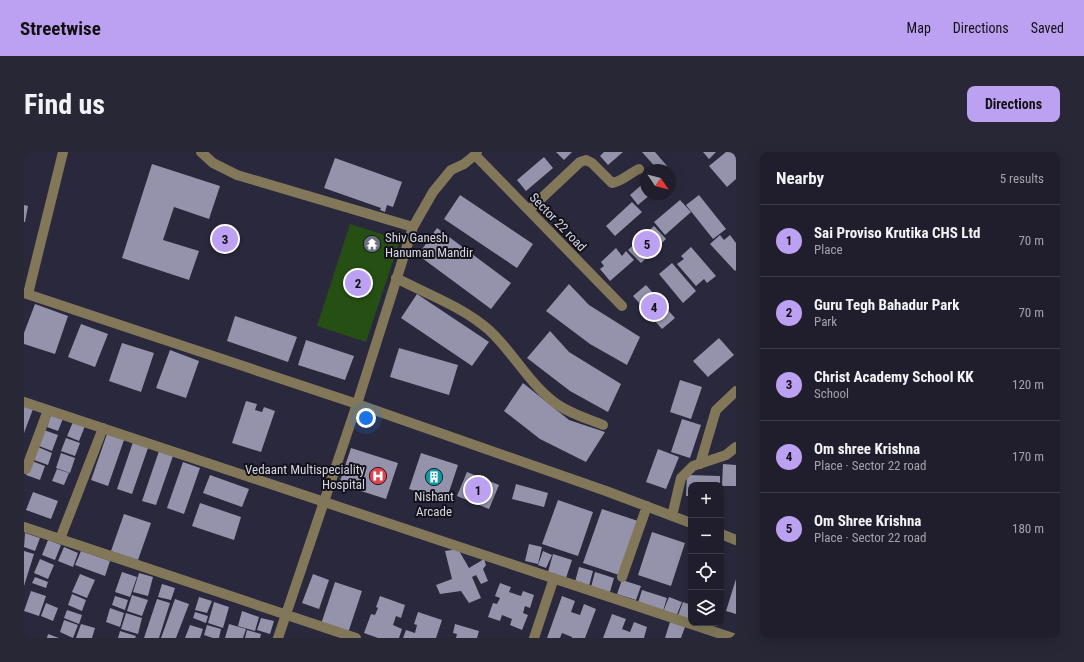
<!DOCTYPE html>
<html lang="en">
<head>
<meta charset="utf-8">
<style>
  body { margin:0; font-family:"Roboto Condensed",sans-serif; background:#282735; color:#f1f3f6 }
  .controls { position:absolute; right:12px; bottom:12px; display:grid; overflow:hidden; border-radius:8px; box-shadow:0 4px 16px #0002 }
  .controls button { width:36px; height:36px; display:grid; place-items:center; padding:0; border:0; border-bottom:1px solid #3d3c49; background:#201e2d; color:#f1f3f6; font:20px sans-serif }
  .compass { position:absolute; left:616px; top:12px; width:36px; height:36px; border-radius:50%; background:#201e2d; box-shadow:0 4px 16px #0002; rotate:125deg }
  .you { position:absolute; left:342px; top:266px; width:14px; height:14px; margin:-10px; border:3px solid #fff; border-radius:50%; background:#1a73e8; box-shadow:0 0 0 6px #1a73e833 }
  .badge { display:grid; place-items:center; width:26px; height:26px; border-radius:50%; background:#bca0f2; color:#111; font-size:13px; font-weight:700 }
  .pin { position:absolute; translate:-50% -50%; border:2px solid #fff; box-shadow:0 1px 4px #0006 }
  .list { margin:0; padding:0; list-style:none }
  h2 { display:flex; justify-content:space-between; align-items:center; height:52px; margin:0; padding:0 16px; font-size:17px }
  h2 small { font-size:13px; font-weight:400; color:#a2a2aa }
  .list li { display:grid; grid-template-columns:26px 1fr auto; gap:12px; align-items:center; box-sizing:border-box; height:72px; padding:0 16px; border-top:1px solid #3d3c49 }
  .list b { display:block; font-size:15px; white-space:nowrap }
  .list p { margin:0; font-size:13px; white-space:nowrap; color:#a2a2aa }
  .list em { font-size:13px; font-style:normal; color:#a2a2aa }
  .icon { flex:none; width:22px; height:22px; fill:none; stroke:currentColor; stroke-width:2; stroke-linecap:round; stroke-linejoin:round }
  .map { position:relative; flex:none; width:712px; height:486px; overflow:hidden; border-radius:8px }
  header { display:flex; align-items:center; gap:24px; box-sizing:border-box; height:56px; padding:0 20px; background:#bca0f2; color:#111 }
  header strong { font-size:19px }
  nav { display:flex; gap:22px; margin-inline-start:auto; font-size:14px }
  .intro { display:flex; align-items:center; justify-content:space-between; box-sizing:border-box; height:96px; padding:0 24px }
  h1 { margin:0; font-size:28px }
  .button { padding:10px 18px; border-radius:8px; background:#bca0f2; color:#111; font-size:14px; font-weight:700 }
  main { display:flex; gap:24px; padding:0 24px }
  aside { flex:1; background:#201e2d; border-radius:8px; box-shadow:0 4px 16px #0002 }
  .map>svg:first-child { display:block }
</style>
</head>
<body>
<header>
<strong>Streetwise</strong>
<nav><a>Map</a><a>Directions</a><a>Saved</a></nav>
</header>
<div class="intro"><h1>Find us</h1><a class="button">Directions</a></div>
<main>
<div class="map">
<svg width="712" height="486" viewBox="0 0 712 486">
  <rect width="100%" height="100%" fill="#2a283c"/>
  <path fill="#265013" d="M 326,72 L 376,88 L 342,190 L 293,174 Z"/>
  <path fill="#9493ab" d="M 532,0 L 548,0 L 540,8 Z
    M 580,0 L 599,0 L 584,13 L 576,4 Z
    M 618,0 L 631,0 L 643,14 L 639,18 L 634,18 Z
    M 679,0 L 692,0 L 685,7 Z
    M 702,0 L 712,0 L 712,27 L 703,35 L 685,14 Z
    M 520,5 L 529,16 L 502,39 L 493,28 Z
    M 311,6 L 378,30 L 369,55 L 363,53 L 361,60 L 356,58 L 357,56 L 300,36 Z
    M 128,12 L 196,34 L 185,67 L 150,55 L 139,88 L 175,99 L 165,128 L 98,106 Z
    M 622,29 L 622,42 L 627,42 L 614,53 L 606,43 Z
    M 436,43 L 509,92 L 493,116 L 420,67 Z
    M 675,43 L 702,77 L 689,87 L 662,53 Z
    M 656,48 L 667,60 L 641,83 L 630,70 Z
    M 608,50 L 618,60 L 591,84 L 582,74 Z
    M 0,53 L 4,54 L 1,70 L 0,70 Z
    M 630,74 L 642,87 L 617,111 L 604,98 Z
    M 413,76 L 487,131 L 467,157 L 394,103 Z
    M 696,83 L 700,88 L 706,83 L 712,91 L 712,118 L 711,119 L 686,92 Z
    M 667,95 L 692,124 L 683,131 L 680,127 L 672,134 L 653,112 L 660,107 L 657,104 Z
    M 592,96 L 598,104 L 602,99 L 610,108 L 586,129 L 576,117 L 580,114 L 577,110 Z
    M 648,111 L 672,139 L 659,151 L 635,122 Z
    M 545,132 L 565,153 L 616,185 L 603,213 L 566,192 L 522,159 Z
    M 622,133 L 651,166 L 638,177 L 609,144 Z
    M 393,142 L 465,190 L 448,214 L 377,166 Z
    M 11,152 L 44,164 L 31,202 L 0,192 L 0,181 Z
    M 211,164 L 273,185 L 264,210 L 203,189 Z
    M 57,172 L 84,182 L 71,215 L 44,205 Z
    M 526,179 L 545,200 L 597,232 L 584,260 L 546,239 L 503,206 Z
    M 695,186 L 710,203 L 684,225 L 669,209 Z
    M 282,188 L 330,204 L 321,228 L 274,213 Z
    M 98,191 L 130,201 L 117,240 L 85,229 Z
    M 375,196 L 434,213 L 425,243 L 366,225 Z
    M 146,198 L 175,209 L 162,246 L 132,236 Z
    M 656,228 L 678,235 L 667,267 L 646,260 Z
    M 499,231 L 545,268 L 581,280 L 562,310 L 516,287 L 480,259 Z
    M 222,249 L 233,252 L 231,258 L 238,260 L 240,255 L 251,259 L 237,300 L 208,291 Z
    M 0,254 L 9,257 L 0,281 Z
    M 28,260 L 40,264 L 34,279 L 23,275 Z
    M 658,267 L 677,273 L 666,306 L 647,300 Z
    M 49,270 L 61,274 L 55,289 L 43,284 Z
    M 20,278 L 34,283 L 28,299 L 15,294 Z
    M 83,282 L 100,288 L 84,334 L 67,328 Z
    M 42,286 L 56,291 L 51,304 L 37,299 Z
    M 109,290 L 124,296 L 108,342 L 93,337 Z
    M 14,295 L 28,301 L 24,313 L 10,308 Z
    M 327,296 L 374,311 L 362,347 L 315,332 Z
    M 634,297 L 655,305 L 642,337 L 622,330 Z
    M 135,299 L 149,304 L 132,353 L 118,349 Z
    M 37,301 L 51,306 L 46,321 L 32,316 Z
    M 397,301 L 434,313 L 422,349 L 385,337 Z
    M 8,309 L 21,314 L 16,328 L 2,323 Z
    M 159,310 L 176,316 L 160,362 L 143,356 Z
    M 699,312 L 712,313 L 712,334 L 698,334 Z
    M 33,317 L 45,321 L 40,333 L 28,329 Z
    M 443,320 L 475,333 L 465,357 L 433,344 Z
    M 186,323 L 225,337 L 218,355 L 179,341 Z
    M 663,323 L 696,324 L 696,333 L 667,333 L 667,344 L 662,344 Z
    M 492,332 L 524,341 L 520,355 L 488,347 Z
    M 9,340 L 34,349 L 27,367 L 2,358 Z
    M 534,348 L 569,360 L 554,404 L 518,392 Z
    M 176,351 L 217,365 L 210,388 L 168,374 Z
    M 578,357 L 614,369 L 595,423 L 559,411 Z
    M 100,362 L 127,371 L 114,408 L 87,399 Z
    M 628,380 L 661,391 L 647,434 L 614,423 Z
    M 1,381 L 16,386 L 11,399 L 0,395 Z
    M 24,388 L 37,393 L 31,408 L 18,403 Z
    M 505,392 L 518,395 L 514,412 L 501,409 Z
    M 40,395 L 54,401 L 49,415 L 34,409 Z
    M 434,397 L 445,416 L 460,407 L 462,413 L 459,417 L 464,429 L 457,432 L 452,423 L 448,425 L 457,446 L 445,451 L 437,439 L 416,442 L 412,433 L 428,427 L 421,399 Z
    M 0,399 L 10,402 L 0,434 Z
    M 57,399 L 86,409 L 81,424 L 51,413 Z
    M 519,399 L 528,403 L 522,416 L 514,413 Z
    M 529,402 L 548,408 L 542,426 L 524,420 Z
    M 16,407 L 30,413 L 24,427 L 10,421 Z
    M 555,415 L 569,419 L 565,434 L 551,430 Z
    M 98,420 L 113,425 L 106,445 L 91,440 Z
    M 571,420 L 590,426 L 586,440 L 567,435 Z
    M 115,421 L 129,425 L 124,444 L 109,440 Z
    M 56,422 L 71,428 L 63,446 L 48,440 Z
    M 289,422 L 305,428 L 295,457 L 278,451 Z
    M 11,425 L 24,430 L 22,436 L 8,431 Z
    M 712,427 L 712,462 L 702,459 Z
    M 598,428 L 617,434 L 612,448 L 593,442 Z
    M 311,430 L 338,439 L 324,481 L 297,472 Z
    M 476,431 L 487,435 L 485,440 L 497,444 L 499,439 L 510,443 L 506,456 L 501,454 L 499,461 L 504,463 L 498,478 L 486,473 L 488,467 L 478,463 L 476,469 L 464,465 L 469,451 L 473,452 L 476,446 L 471,444 Z
    M 138,432 L 151,436 L 147,448 L 134,445 Z
    M 618,438 L 643,446 L 639,459 L 614,451 Z
    M 7,439 L 22,444 L 15,464 L 0,459 Z
    M 48,442 L 62,448 L 58,459 L 44,453 Z
    M 108,443 L 124,448 L 118,464 L 103,459 Z
    M 91,444 L 104,448 L 101,458 L 88,453 Z
    M 356,444 L 381,453 L 377,466 L 372,464 L 369,473 L 378,477 L 375,486 L 354,486 L 340,481 L 347,462 L 351,463 L 354,456 L 352,455 Z
    M 538,444 L 551,449 L 547,460 L 556,463 L 560,452 L 572,457 L 561,486 L 548,486 L 548,485 L 538,481 L 536,486 L 523,486 Z
    M 175,445 L 188,449 L 183,461 L 171,458 Z
    M 645,445 L 658,450 L 652,465 L 639,460 Z
    M 133,447 L 146,451 L 135,486 L 120,486 Z
    M 151,447 L 165,452 L 152,486 L 137,486 Z
    M 190,450 L 205,455 L 199,476 L 184,471 Z
    M 659,450 L 667,453 L 667,470 L 653,466 Z
    M 22,451 L 34,456 L 29,469 L 17,464 Z
    M 86,456 L 100,461 L 96,475 L 82,470 Z
    M 43,458 L 58,463 L 55,472 L 40,466 Z
    M 218,459 L 235,465 L 231,479 L 214,474 Z
    M 171,460 L 184,464 L 182,471 L 169,466 Z
    M 394,460 L 418,468 L 412,486 L 379,486 L 382,478 L 391,481 L 393,473 L 390,472 Z
    M 102,461 L 118,466 L 114,482 L 97,477 Z
    M 588,462 L 602,467 L 598,477 L 606,480 L 610,470 L 623,475 L 620,486 L 579,486 Z
    M 237,466 L 250,469 L 246,482 L 233,478 Z
    M 40,468 L 54,473 L 49,486 L 36,480 Z
    M 646,470 L 661,475 L 657,486 L 641,486 Z
    M 57,472 L 71,476 L 68,486 L 52,486 Z
    M 205,472 L 222,477 L 219,486 L 201,486 Z
    M 431,472 L 455,479 L 453,486 L 432,486 L 433,482 L 429,481 Z
    M 166,473 L 179,477 L 176,486 L 161,486 Z
    M 183,473 L 197,477 L 195,486 L 189,486 L 180,483 Z
    M 223,478 L 237,482 L 236,486 L 221,486 Z
    M 96,479 L 112,484 L 111,486 L 94,486 Z
    M 24,482 L 35,486 L 23,486 Z"/>
  <g fill="none" stroke-linecap="round" stroke-linejoin="round">
    <path stroke="#827759" stroke-width="10" d="M 177,0 L 189,11 L 213,23 L 389,75
      M 451,3 L 598,154
      M 505,58 L 556,10 L 562,8 L 568,11 L 588,31 C 597,30 606,21 615,17
      M 372,126 C 403,142 439,155 465,178 C 489,200 504,230 530,250 C 544,261 562,266 579,273
      M 0,141 L 333,252 L 582,339 L 667,371
      M 4,142 L 39,0
      M 0,250 L 709,486
      M 676,312 L 692,258 L 712,239
      M 2,317 L 24,258
      M 648,364 L 657,326 L 669,314 L 702,303 L 712,295
      M 0,375 L 332,486
      M 697,382 L 712,388
      M 36,387 L 79,276
      M 598,425 L 623,354
      M 254,486 L 333,252 L 389,75 L 409,40 L 427,18 L 440,12 L 451,3 L 453,0
      M 510,486 L 530,426"/>
  </g>
  <defs>
    <symbol id="temple-disc" viewBox="-11 -11 22 22"><circle r="9.5" fill="#6b7280" stroke="#13121b"/><path d="M0-6L5-2H3V0L6.5 2.5H4V6H1.5V3h-3V6H-4V2.5H-6.5L-3 0V-2H-5Z" fill="#fff"/></symbol>
    <symbol id="hospital-disc" viewBox="-11 -11 22 22"><circle r="9.5" fill="#e0444e" stroke="#13121b"/><path d="M-5-5h3v3.5h4V-5h3V5h-3V1.5h-4V5h-3Z" fill="#fff"/></symbol>
    <symbol id="building-disc" viewBox="-11 -11 22 22"><circle r="9.5" fill="#0f9aa8" stroke="#13121b"/><path d="M-4-6H4V6H1V3H-1V6H-4ZM-2.5-4.3h1.7v1.8h-1.7ZM.8-4.3h1.7v1.8H.8ZM-2.5-1h1.7V.8h-1.7ZM.8-1h1.7V.8H.8Z" fill="#fff"/></symbol>
  </defs>
  <g fill-rule="evenodd">
    <use href="#temple-disc" x="338" y="82" width="20" height="20"/>
    <use href="#hospital-disc" x="344" y="314" width="20" height="20"/>
    <use href="#building-disc" x="400" y="315" width="20" height="20"/>
  </g>
  <g text-anchor="middle" dominant-baseline="central" stroke-width="4" stroke-linejoin="round" paint-order="stroke">
    <g font-size="13" fill="#d5d5e1" stroke="#13121b">
      <text transform="translate(534 70) rotate(46)">Sector 22 road</text>
    </g>
    <g font-size="13" fill="#d5d5e1" stroke="#13121b" text-anchor="start">
      <text x="361" y="85">Shiv Ganesh<tspan x="361" dy="15">Hanuman Mandir</tspan></text>
      <text x="341" y="317" text-anchor="end">Vedaant Multispeciality<tspan x="341" dy="15">Hospital</tspan></text>
      <text x="410" y="344" text-anchor="middle">Nishant<tspan x="410" dy="15">Arcade</tspan></text>
    </g>
  </g>
</svg>
<div class="controls">
<button>+</button>
<button>−</button>
<button><svg class="icon" aria-label="locate" viewBox="0 0 24 24"><circle cx="12" cy="12" r="6"/><path d="M12 2v4M12 18v4M2 12h4M18 12h4"/></svg></button>
<button><svg class="icon" aria-label="layers" viewBox="0 0 24 24"><path d="M12 4l9 5-9 5-9-5zM3 14l9 5 9-5"/></svg></button>
</div>
<svg class="compass" viewBox="-18 -18 36 36"><path d="M0-13l5 13h-10z" fill="#e53935"/><path d="M0 13l5-13h-10z" fill="#a2a2aa"/></svg>
<div class="you"></div>
<div class="pin badge" style="left:454px;top:338px">1</div>
<div class="pin badge" style="left:334px;top:131px">2</div>
<div class="pin badge" style="left:201px;top:87px">3</div>
<div class="pin badge" style="left:630px;top:155px">4</div>
<div class="pin badge" style="left:623px;top:92px">5</div>
</div>
<aside>
<h2>Nearby<small>5 results</small></h2>
<ul class="list">
<li><span class="badge">1</span><div><b>Sai Proviso Krutika CHS Ltd</b><p>Place</p></div><em>70 m</em></li>
<li><span class="badge">2</span><div><b>Guru Tegh Bahadur Park</b><p>Park</p></div><em>70 m</em></li>
<li><span class="badge">3</span><div><b>Christ Academy School KK</b><p>School</p></div><em>120 m</em></li>
<li><span class="badge">4</span><div><b>Om shree Krishna</b><p>Place · Sector 22 road</p></div><em>170 m</em></li>
<li><span class="badge">5</span><div><b>Om Shree Krishna</b><p>Place · Sector 22 road</p></div><em>180 m</em></li>
</ul>
</aside>
</main>
</body>
</html>
